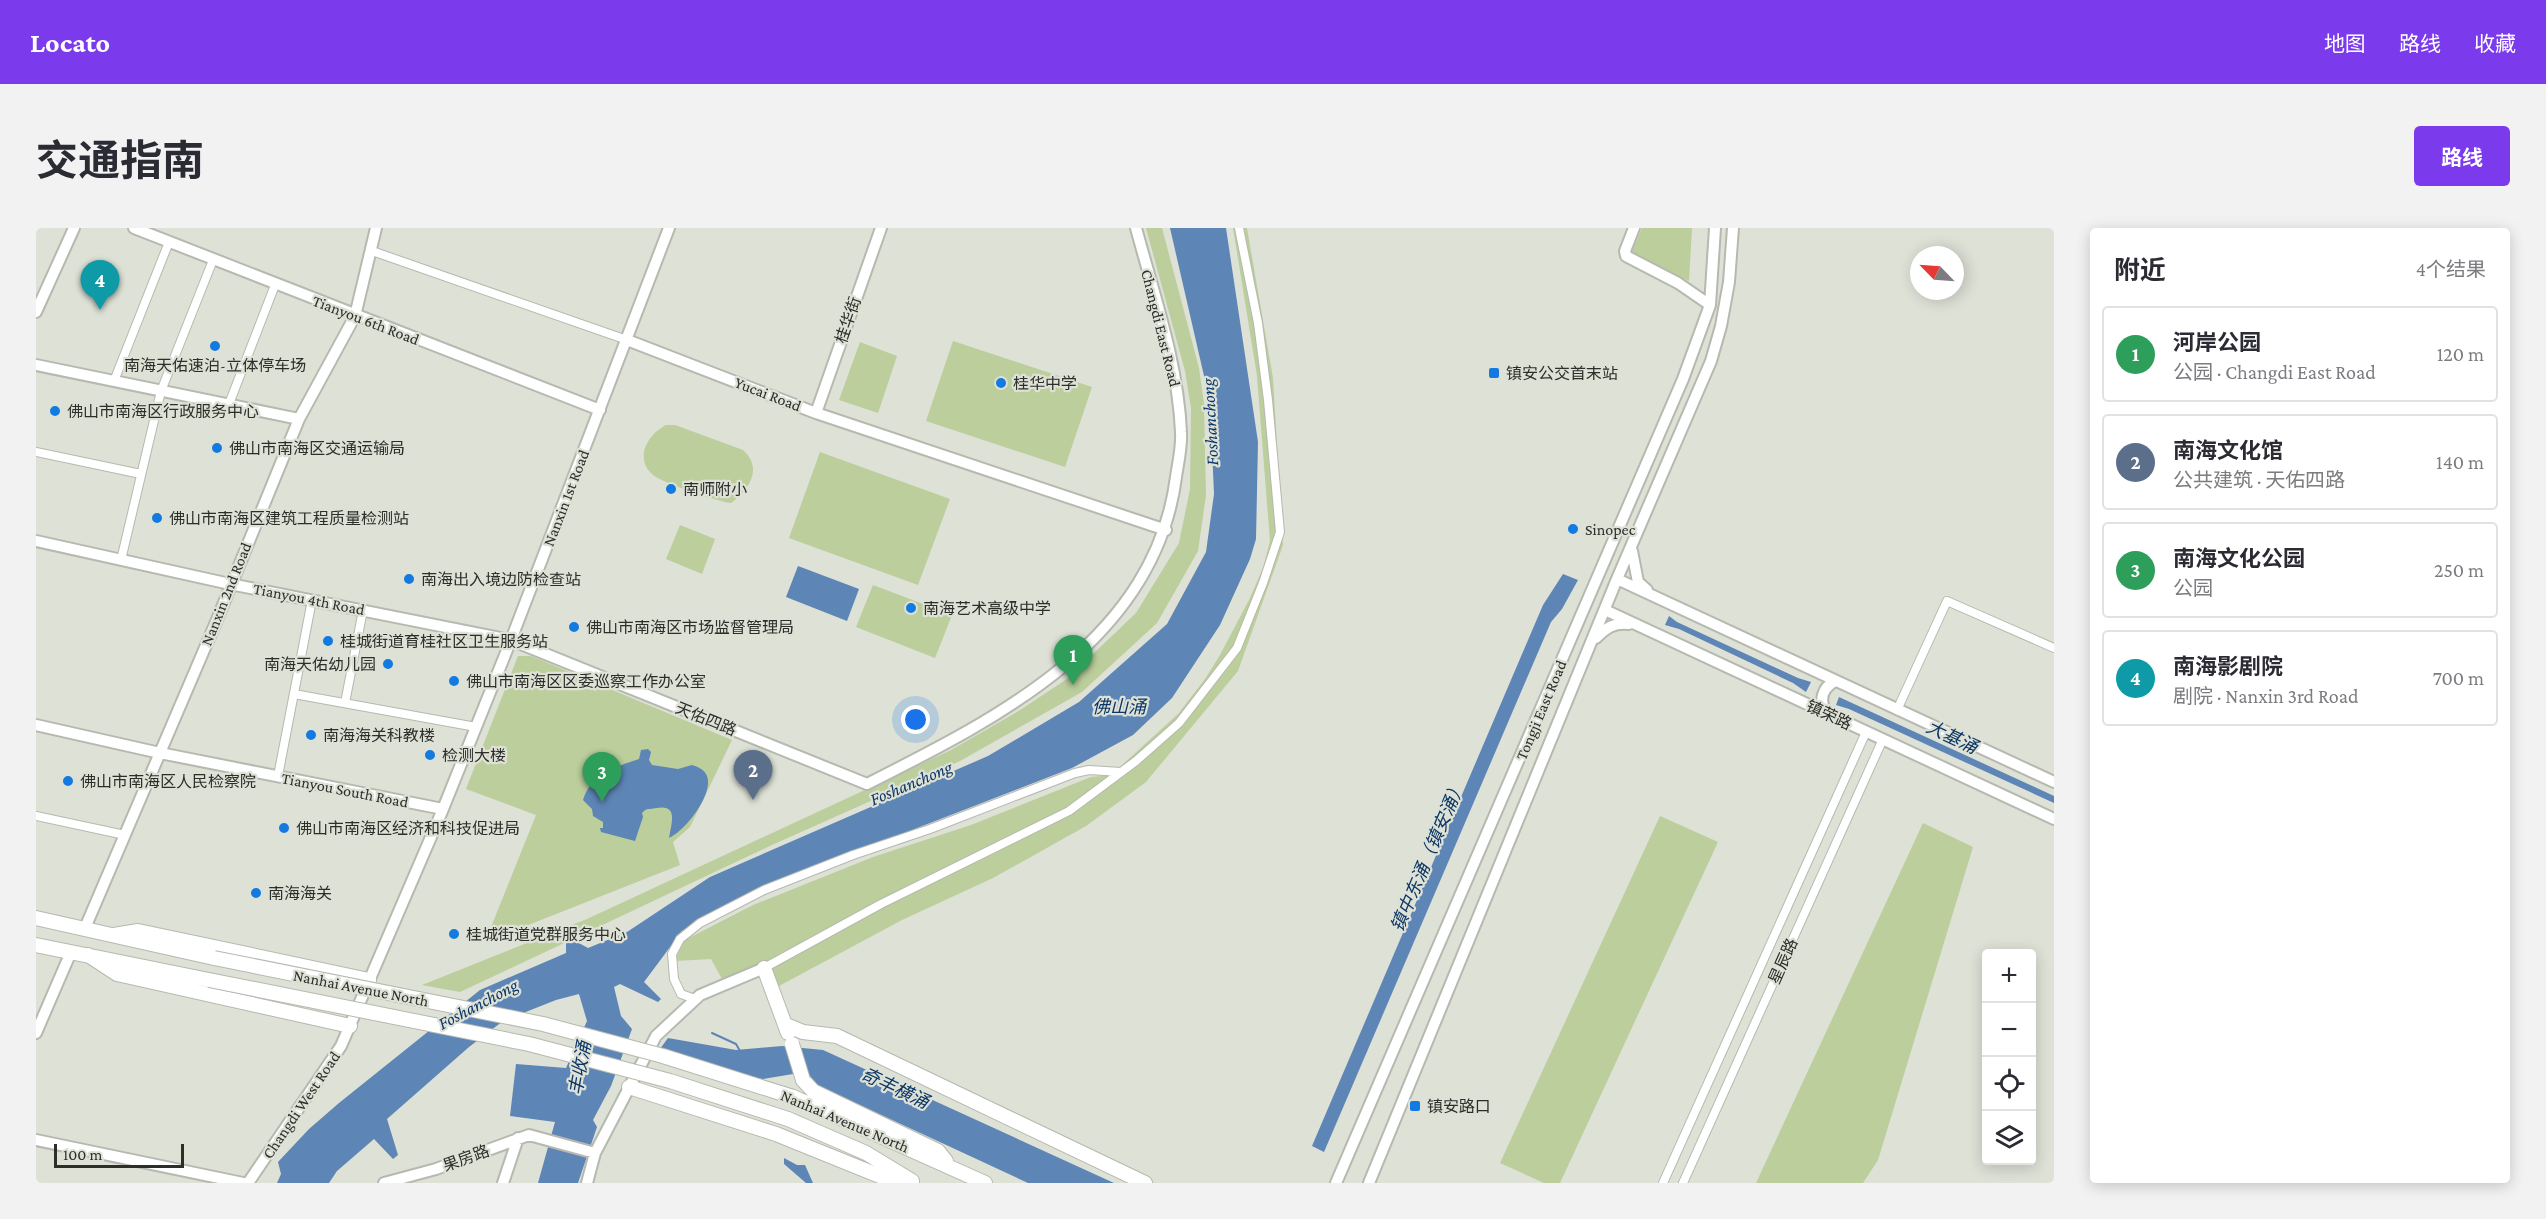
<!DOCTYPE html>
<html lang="zh">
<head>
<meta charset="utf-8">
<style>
  body { margin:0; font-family:"Crimson Pro","Noto Sans SC",serif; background:#f2f2f3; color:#2b2b33 }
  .controls { position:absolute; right:18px; bottom:18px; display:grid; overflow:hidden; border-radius:6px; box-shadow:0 3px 15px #0003 }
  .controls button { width:54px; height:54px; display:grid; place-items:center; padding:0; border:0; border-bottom:2px solid #e1e1e2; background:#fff; color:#2b2b33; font:30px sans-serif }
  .compass { position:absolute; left:1874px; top:18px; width:54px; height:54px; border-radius:50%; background:#fff; box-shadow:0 3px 15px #0003; rotate:295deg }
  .scale { position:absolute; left:18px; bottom:15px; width:130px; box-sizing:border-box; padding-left:6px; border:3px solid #2d2e2a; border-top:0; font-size:16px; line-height:21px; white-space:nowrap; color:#2d2e2a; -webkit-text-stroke:4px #dde1d6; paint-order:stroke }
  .you { position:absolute; left:880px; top:492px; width:21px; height:21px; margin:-15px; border:4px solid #fff; border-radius:50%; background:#1a73e8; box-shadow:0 0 0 9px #1a73e833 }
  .badge { display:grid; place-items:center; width:39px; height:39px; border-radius:50%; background:#7c3aed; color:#fff; font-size:20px; font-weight:700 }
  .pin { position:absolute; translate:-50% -50px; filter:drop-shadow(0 2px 3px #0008) }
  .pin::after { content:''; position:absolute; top:32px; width:21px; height:18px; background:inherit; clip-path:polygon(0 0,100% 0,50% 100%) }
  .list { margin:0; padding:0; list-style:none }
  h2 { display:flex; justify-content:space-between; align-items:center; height:78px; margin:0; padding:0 24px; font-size:26px }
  h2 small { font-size:20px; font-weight:400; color:#7c7c81 }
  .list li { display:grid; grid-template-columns:39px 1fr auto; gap:18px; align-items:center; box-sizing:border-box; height:96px; margin:0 12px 12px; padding:0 12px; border:2px solid #e1e1e2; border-radius:6px }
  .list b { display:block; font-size:22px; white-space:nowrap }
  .list p { margin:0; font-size:20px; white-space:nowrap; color:#7c7c81 }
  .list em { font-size:20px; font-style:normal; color:#7c7c81 }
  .icon { flex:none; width:33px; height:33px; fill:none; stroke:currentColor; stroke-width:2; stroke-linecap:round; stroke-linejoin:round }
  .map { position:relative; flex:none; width:2018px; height:955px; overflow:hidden; border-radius:6px }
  header { display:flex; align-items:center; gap:36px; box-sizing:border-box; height:84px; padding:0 30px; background:#7c3aed; color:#fff }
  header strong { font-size:28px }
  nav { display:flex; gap:33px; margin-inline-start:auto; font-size:21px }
  .intro { display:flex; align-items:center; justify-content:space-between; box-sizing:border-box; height:144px; padding:0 36px }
  h1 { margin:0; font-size:42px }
  .button { padding:15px 27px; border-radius:6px; background:#7c3aed; color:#fff; font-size:21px; font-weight:700 }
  main { display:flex; gap:36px; padding:0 36px }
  aside { flex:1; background:#fff; border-radius:6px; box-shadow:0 3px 15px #0003 }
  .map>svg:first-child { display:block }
</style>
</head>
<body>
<header>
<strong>Locato</strong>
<nav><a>地图</a><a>路线</a><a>收藏</a></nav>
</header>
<div class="intro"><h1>交通指南</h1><a class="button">路线</a></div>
<main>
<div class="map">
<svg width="2018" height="955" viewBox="0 0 2018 955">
  <rect width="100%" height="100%" fill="#dde1d6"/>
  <path fill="#bbce9c" d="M 1110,0 L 1126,0 L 1163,140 L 1168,176 L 1170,267 L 1162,323 L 1121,395 L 1046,464 L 924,533 L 736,617 L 424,764 L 386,757 L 551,691 L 915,522 L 981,484 L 1031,451 L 1100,385 L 1143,315 L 1154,261 L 1155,180 L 1149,143 Z
    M 1197,0 L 1211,0 L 1237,150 L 1247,317 L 1202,443 L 1110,554 L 1050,598 L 957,650 L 866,692 L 743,758 L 730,734 L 686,751 L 675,731 L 639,733 L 647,713 L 717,677 L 837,629 L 935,597 L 1055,549 L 1075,547 L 1142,486 L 1169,451 L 1184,427 L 1213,372 L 1227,340 L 1234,313 L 1221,148 Z
    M 1606,0 L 1656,0 L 1653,53 L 1595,26 Z
    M 917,113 L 1056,159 L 1029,239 L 890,193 Z
    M 824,114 L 861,128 L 842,185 L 803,172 Z
    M 630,197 L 639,197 L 707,222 C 727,240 714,261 695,275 C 680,273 633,257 620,249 C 597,234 610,207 630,197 Z
    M 784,224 L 914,271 L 882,357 L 753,310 Z
    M 644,297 L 679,311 L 666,346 L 630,331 Z
    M 837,357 L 916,387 L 899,430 L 820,399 Z
    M 482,428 L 495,428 L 696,512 L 654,599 L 637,614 L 644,637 L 449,714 L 500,587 L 430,561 Z
    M 1624,588 L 1682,614 L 1524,955 L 1508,955 L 1464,935 Z
    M 1887,595 L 1937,619 L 1842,932 L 1827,955 L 1720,955 Z"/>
  <path fill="#5d85b6" d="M 1134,0 L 1190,0 L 1222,214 L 1220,311 L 1214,331 L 1184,397 L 1136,470 L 1097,507 L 1036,540 L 718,663 L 646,703 L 608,754 L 625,771 L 622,774 L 584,756 L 578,759 L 585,788 L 596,801 L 575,858 L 557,892 L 561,899 L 542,955 L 502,955 L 519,894 L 474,888 L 480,836 L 530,840 L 551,793 L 543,766 L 520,772 L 467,793 L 433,819 L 351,891 L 362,927 L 357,931 L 338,911 L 301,943 L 293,955 L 241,955 L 245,946 L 242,934 L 273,901 L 303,875 L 444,762 L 530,725 L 530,715 L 539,713 L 552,720 L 591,704 L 674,649 L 952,528 L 1043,474 L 1131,396 L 1170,324 L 1178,266 L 1174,174 Z
    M 762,338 L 823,361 L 811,393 L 750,369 Z
    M 1527,346 L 1542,352 L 1526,381 L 1515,394 L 1288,924 L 1276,918 L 1507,377 Z
    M 1633,388 L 1641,394 L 1762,450 L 1775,454 L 1770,464 L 1757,455 L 1643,401 L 1629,397 Z
    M 1803,469 L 2018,568 L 2018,575 L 1813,481 L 1800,477 Z
    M 612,521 L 615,524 L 613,532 L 616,537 L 642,541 L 656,537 C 662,539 668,541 671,548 C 678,566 649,603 633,610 C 636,593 642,576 620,580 C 613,582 611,579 606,585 L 607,589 L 599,613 L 565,604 L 564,600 L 567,600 L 567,594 L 557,588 L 556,581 L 547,572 C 555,546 579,539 603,531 L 605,522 Z
    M 632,810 L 700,822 L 746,818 L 787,822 L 1078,955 L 992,955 L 757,846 L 727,851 L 697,847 L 618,829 Z
    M 748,930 L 761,937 L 769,937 L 777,955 L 770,955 L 748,936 Z"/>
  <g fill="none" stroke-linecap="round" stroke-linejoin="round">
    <path stroke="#5d85b6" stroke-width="2" d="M 676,805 L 700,816 L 704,823"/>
    <defs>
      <path id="street" d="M 336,23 L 591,112
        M 78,153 L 133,14
        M 193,176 L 239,57
        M 0,224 L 105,246
        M 85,332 L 125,163 L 177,32
        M 258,466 L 440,499
        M 309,475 L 327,382
        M 1861,482 L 1911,373 L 2018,420
        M 242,548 L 276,372
        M 0,588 L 89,607
        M 728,740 L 845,676 L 1033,583 L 1100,533 L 1143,495 L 1201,420 L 1227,355 L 1244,304 L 1232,172 L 1222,95 L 1203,0
        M 659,771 L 645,766 L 638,751 L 636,726 L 644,711 L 664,695 L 728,662 L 817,627 L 894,601 L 1039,545 L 1053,542 L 1085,544
        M 1627,955 L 1830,504
        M 1647,955 L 1847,511"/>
      <path id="secondary" d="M 98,0 L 564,182
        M 1598,0 L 1589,23 L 1590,28 L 1642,55 L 1674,77
        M 0,84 L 38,0
        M 591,112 L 780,185 L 1130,302
        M 0,137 L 263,191
        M 780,185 L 845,0
        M 0,313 L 194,356 L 475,412 L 831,556 C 962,490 1119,412 1140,249 C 1142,235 1146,219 1145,204 C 1142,135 1118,67 1100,0
        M 1596,323 L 1602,354 L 1611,362
        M 1581,351 L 2018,554
        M 1569,382 L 2018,591
        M 1560,410 C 1570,400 1578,394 1593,396
        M 1790,485 C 1783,472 1786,460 1799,453
        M 0,497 L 124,525 L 407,581
        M 49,700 L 180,394 L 263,191 L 319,88 L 340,0
        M 0,805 L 35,724
        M 0,912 L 207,955
        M 212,955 L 305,818 L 407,581 L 475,412 L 633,0
        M 348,955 L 400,941 L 493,907 L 559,925
        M 467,955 L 482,910
        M 551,955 L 559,925 L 620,808 L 664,767 L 728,740
        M 1300,955 L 1647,151 L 1674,77 L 1679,0
        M 1333,955 L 1581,351 L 1675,133 L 1685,98 L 1693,54 L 1697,0"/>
      <path id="highway" d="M 0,690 L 178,730
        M 78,707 L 102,703 L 333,752
        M 0,717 L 173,752
        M 52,727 L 81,746 L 314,798
        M 728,740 L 752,805
        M 750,797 L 767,804 L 801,808 L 1109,955
        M 767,852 L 777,863 L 902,923 L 910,933
        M 593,859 L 740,906 L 861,955 L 873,951
        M 757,869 L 949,955
        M 752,891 L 830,925 L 876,953"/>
    </defs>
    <use href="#street" stroke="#b5b9af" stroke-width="10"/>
    <use href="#secondary" stroke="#b5b9af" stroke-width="14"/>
    <use href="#highway" stroke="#b5b9af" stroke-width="16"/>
    <use href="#street" stroke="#fff" stroke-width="8"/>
    <use href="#secondary" stroke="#fff" stroke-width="10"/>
    <use href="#highway" stroke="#fff" stroke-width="14"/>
    <defs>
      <path id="highway-bridge" d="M 178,730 L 507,796 L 627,828 L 757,869
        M 173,752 L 493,816 L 634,853 L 752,891
        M 756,816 L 767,852"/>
    </defs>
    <use href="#highway-bridge" stroke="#b5b9af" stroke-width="16" stroke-linecap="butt"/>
    <use href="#highway-bridge" stroke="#fff" stroke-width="14"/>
  </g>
  <g fill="#137ae2" stroke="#dde1d6" stroke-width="2">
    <circle cx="179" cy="118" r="6"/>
    <rect x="1452" y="139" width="12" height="12" rx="3"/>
    <circle cx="965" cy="155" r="6"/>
    <circle cx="19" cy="183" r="6"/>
    <circle cx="181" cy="220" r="6"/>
    <circle cx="635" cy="261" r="6"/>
    <circle cx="121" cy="290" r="6"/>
    <circle cx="1537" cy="301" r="6"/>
    <circle cx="373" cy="351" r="6"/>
    <circle cx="875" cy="380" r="6"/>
    <circle cx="538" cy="399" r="6"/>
    <circle cx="292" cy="413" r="6"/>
    <circle cx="352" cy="436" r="6"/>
    <circle cx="418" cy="453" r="6"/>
    <circle cx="275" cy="507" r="6"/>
    <circle cx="394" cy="527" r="6"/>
    <circle cx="32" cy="553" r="6"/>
    <circle cx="248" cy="600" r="6"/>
    <circle cx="220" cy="665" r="6"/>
    <circle cx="418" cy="706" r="6"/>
    <rect x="1373" y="872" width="12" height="12" rx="3"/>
  </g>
  <g text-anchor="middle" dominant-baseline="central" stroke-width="4.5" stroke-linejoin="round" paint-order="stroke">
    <g font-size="16" fill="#2d2e2a" stroke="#dde1d6">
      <text transform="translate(330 92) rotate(21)">Tianyou 6th Road</text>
      <text transform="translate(812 92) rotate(-71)">桂华街</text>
      <text transform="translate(1125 100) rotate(76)">Changdi East Road</text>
      <text transform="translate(732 166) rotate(21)">Yucai Road</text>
      <text transform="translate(530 270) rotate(-69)">Nanxin 1st Road</text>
      <text transform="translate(190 366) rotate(-68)">Nanxin 2nd Road</text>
      <text transform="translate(273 371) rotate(11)">Tianyou 4th Road</text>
      <text transform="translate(1505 482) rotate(-67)">Tongji East Road</text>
      <text transform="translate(1793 487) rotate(25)">镇荣路</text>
      <text transform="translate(670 491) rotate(22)">天佑四路</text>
      <text transform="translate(309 562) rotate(11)">Tianyou South Road</text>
      <text transform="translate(1747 733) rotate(-66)">星辰路</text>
      <text transform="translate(325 760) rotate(11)">Nanhai Avenue North</text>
      <text transform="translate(265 877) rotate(-56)">Changdi West Road</text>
      <text transform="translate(809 893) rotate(23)">Nanhai Avenue North</text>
      <text transform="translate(430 930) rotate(-20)">果房路</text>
    </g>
    <g font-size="16" fill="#2d2e2a" stroke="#dde1d6" text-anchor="start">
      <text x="179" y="137" text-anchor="middle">南海天佑速泊-立体停车场</text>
      <text x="1470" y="145">镇安公交首末站</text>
      <text x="977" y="155">桂华中学</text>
      <text x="31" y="183">佛山市南海区行政服务中心</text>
      <text x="193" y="220">佛山市南海区交通运输局</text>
      <text x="647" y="261">南师附小</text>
      <text x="133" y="290">佛山市南海区建筑工程质量检测站</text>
      <text x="1549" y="301">Sinopec</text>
      <text x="385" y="351">南海出入境边防检查站</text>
      <text x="887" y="380">南海艺术高级中学</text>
      <text x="550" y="399">佛山市南海区市场监督管理局</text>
      <text x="304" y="413">桂城街道育桂社区卫生服务站</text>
      <text x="340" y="436" text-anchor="end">南海天佑幼儿园</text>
      <text x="430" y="453">佛山市南海区区委巡察工作办公室</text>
      <text x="287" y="507">南海海关科教楼</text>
      <text x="406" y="527">检测大楼</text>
      <text x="44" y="553">佛山市南海区人民检察院</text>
      <text x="260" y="600">佛山市南海区经济和科技促进局</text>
      <text x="232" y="665">南海海关</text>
      <text x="430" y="706">桂城街道党群服务中心</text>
      <text x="1391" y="878">镇安路口</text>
    </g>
    <g font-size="18" font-style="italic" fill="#0b3665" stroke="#dde1d6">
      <text transform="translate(1174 194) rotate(-93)">Foshanchong</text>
      <text x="1083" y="479">佛山涌</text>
      <text transform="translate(1916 509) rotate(25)">大基涌</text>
      <text transform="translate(875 555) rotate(-23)">Foshanchong</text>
      <text transform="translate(1392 628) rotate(-67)">镇中东涌（镇安涌）</text>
      <text transform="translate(442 776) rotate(-28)">Foshanchong</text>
      <text transform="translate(544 840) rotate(-80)">丰收涌</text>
      <text transform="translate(859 860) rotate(25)">奇丰横涌</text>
    </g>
  </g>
</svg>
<div class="controls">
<button>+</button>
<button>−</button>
<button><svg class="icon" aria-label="locate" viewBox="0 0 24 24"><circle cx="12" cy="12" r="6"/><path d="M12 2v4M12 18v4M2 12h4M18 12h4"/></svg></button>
<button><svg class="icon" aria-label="layers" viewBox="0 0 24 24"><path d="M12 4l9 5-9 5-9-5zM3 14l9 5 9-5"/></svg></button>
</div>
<svg class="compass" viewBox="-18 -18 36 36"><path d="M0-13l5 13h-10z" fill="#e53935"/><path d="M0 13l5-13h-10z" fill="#7c7c81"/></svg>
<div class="scale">100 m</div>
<div class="you"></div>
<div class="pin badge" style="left:1037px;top:457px;background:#2e9e5b">1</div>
<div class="pin badge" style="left:717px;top:572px;background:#5c6f8a">2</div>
<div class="pin badge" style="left:566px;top:574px;background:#2e9e5b">3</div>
<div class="pin badge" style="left:64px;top:82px;background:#0f9aa8">4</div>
</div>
<aside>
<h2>附近<small>4个结果</small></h2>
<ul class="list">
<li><span class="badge" style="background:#2e9e5b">1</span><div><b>河岸公园</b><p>公园 · Changdi East Road</p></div><em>120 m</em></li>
<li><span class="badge" style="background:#5c6f8a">2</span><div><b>南海文化馆</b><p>公共建筑 · 天佑四路</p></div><em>140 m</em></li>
<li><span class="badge" style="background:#2e9e5b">3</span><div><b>南海文化公园</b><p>公园</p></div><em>250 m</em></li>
<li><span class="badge" style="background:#0f9aa8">4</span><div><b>南海影剧院</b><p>剧院 · Nanxin 3rd Road</p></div><em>700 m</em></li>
</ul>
</aside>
</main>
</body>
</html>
